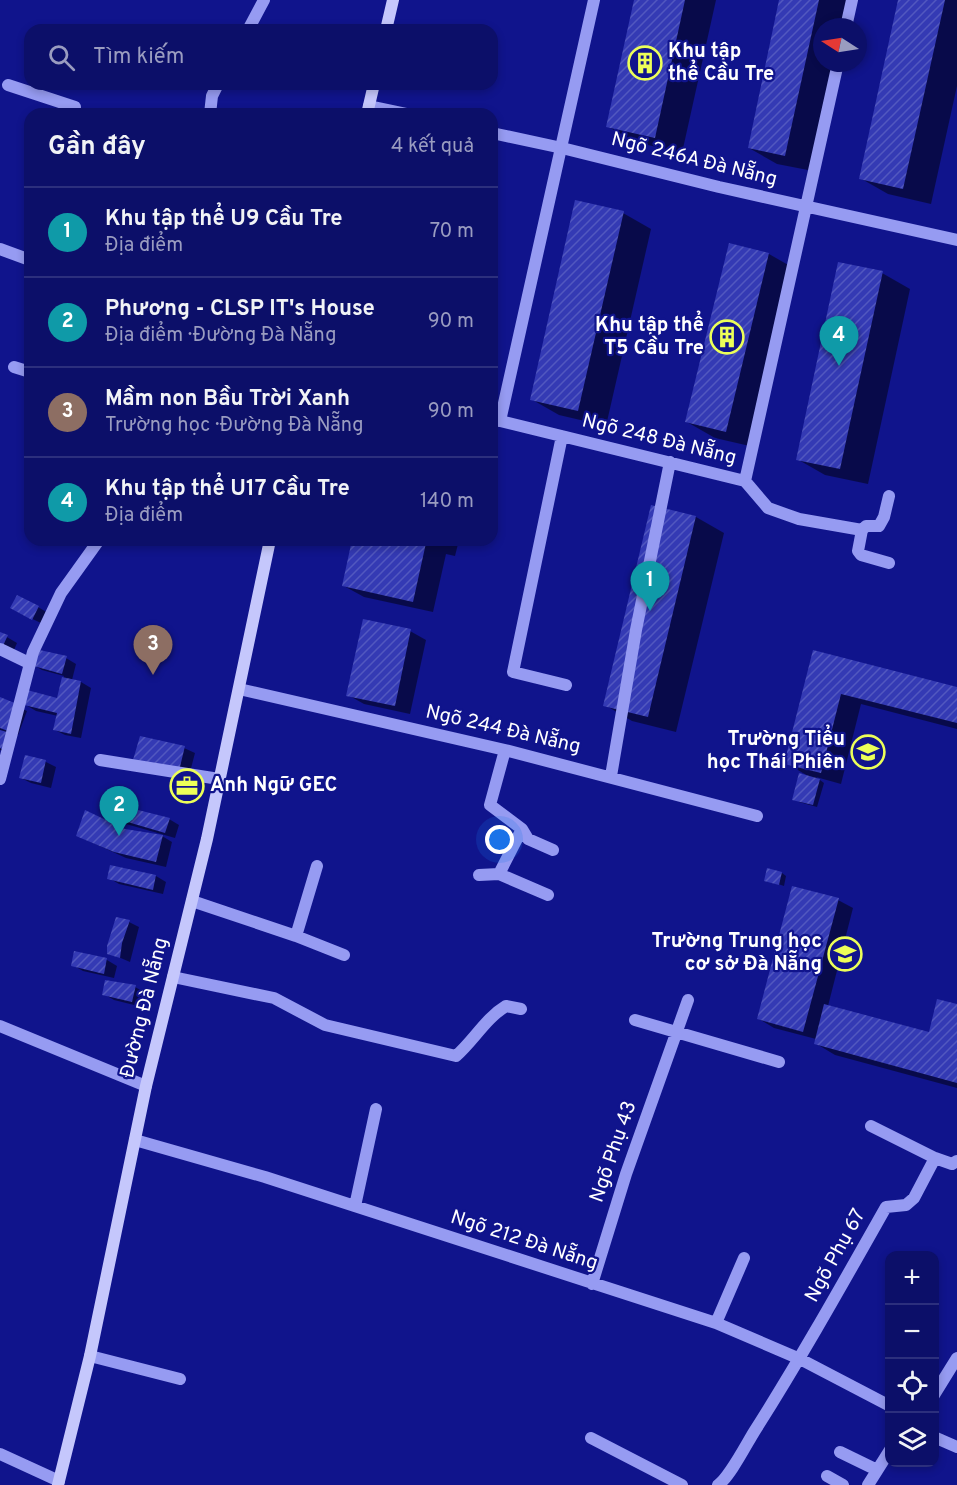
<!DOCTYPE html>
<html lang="vi">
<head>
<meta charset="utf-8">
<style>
  body { margin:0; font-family:Overpass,sans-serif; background:#15186f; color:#f1f3f6 }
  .controls { position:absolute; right:18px; bottom:18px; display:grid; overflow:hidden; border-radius:12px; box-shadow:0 3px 9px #0003 }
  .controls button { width:54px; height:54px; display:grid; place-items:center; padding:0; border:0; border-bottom:2px solid #2c2f7d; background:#0c0f69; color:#f1f3f6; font:30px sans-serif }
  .compass { position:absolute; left:813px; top:18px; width:54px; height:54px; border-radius:50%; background:#0c0f69; box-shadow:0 3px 9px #0003; rotate:282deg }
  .you { position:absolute; left:500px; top:840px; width:21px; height:21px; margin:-15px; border:4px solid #fff; border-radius:50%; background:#1a73e8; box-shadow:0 0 0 9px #1a73e833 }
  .badge { display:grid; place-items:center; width:39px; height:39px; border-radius:50%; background:#0b8043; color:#fff; font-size:20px; font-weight:700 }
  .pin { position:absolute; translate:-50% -50px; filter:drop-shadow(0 2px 3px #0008) }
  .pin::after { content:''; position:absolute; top:32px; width:21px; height:18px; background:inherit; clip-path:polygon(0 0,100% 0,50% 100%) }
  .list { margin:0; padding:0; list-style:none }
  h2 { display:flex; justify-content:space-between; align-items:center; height:78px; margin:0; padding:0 24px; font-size:26px }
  h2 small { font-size:20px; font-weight:400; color:#9a9cc0 }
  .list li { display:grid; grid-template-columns:39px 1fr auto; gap:18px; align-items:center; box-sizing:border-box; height:90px; padding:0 24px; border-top:2px solid #2c2f7d }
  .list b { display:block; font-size:22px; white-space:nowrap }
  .list p { margin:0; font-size:20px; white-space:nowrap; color:#9a9cc0 }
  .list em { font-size:20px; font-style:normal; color:#9a9cc0 }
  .icon { flex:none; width:33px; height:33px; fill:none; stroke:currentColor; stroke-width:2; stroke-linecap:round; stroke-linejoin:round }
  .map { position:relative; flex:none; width:957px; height:1485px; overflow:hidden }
  .search { position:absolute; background:#0c0f69; box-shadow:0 3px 9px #0003; left:24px; top:24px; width:474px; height:66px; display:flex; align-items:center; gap:15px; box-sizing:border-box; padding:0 21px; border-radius:18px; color:#9a9cc0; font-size:22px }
  .panel { position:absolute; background:#0c0f69; box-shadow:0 3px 9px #0003; left:24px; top:108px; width:474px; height:438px; border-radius:18px }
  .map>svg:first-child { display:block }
</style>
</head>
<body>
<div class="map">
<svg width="957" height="1485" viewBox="0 0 957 1485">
  <defs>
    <pattern id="building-hatch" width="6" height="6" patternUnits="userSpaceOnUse" patternTransform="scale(1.5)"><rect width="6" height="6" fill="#343ab4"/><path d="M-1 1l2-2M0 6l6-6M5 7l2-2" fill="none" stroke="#5258bf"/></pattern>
  </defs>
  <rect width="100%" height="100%" fill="#10148c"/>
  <path fill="#0007" d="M 635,0 L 716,0 L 682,153 L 635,142 L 607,126 Z
    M 781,0 L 849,0 L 844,27 L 822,27 L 822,63 L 836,63 L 813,171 L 777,164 L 749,148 Z
    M 900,0 L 957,0 L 957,86 L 931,204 L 888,194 L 860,178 Z
    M 623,213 L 651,229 L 606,426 L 559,415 L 531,399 Z
    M 730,244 L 769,254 L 797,270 L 754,447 L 715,438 L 687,422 Z
    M 882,273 L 910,289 L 868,484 L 825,475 L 797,459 Z
    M 652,507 L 696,517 L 724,533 L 676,732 L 632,721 L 605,705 Z
    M 354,540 L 459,540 L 455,556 L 446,554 L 433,612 L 364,597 L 344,586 Z
    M 38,607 L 48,613 L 43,624 L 22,614 Z
    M 410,631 L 426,640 L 410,714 L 364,704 L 348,695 Z
    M 0,633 L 17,643 L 10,659 L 0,654 Z
    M 814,652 L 957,688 L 957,729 L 861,704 L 841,784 L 816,777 L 824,783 L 817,807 L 799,802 L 808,776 L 786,763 Z
    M 66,658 L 76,664 L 72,680 L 81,682 L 91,688 L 81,738 L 65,735 L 55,730 L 58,716 L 36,711 L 26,705 L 58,699 L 64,676 L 42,670 L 32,664 Z
    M 0,699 L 27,711 L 18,735 L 5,732 L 12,754 L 0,750 Z
    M 184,748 L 195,753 L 189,776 L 135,760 Z
    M 26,757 L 46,762 L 56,767 L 51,788 L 31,783 L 21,778 Z
    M 116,818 L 169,819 L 179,825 L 175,838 L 126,824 Z
    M 125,830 L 162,836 L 172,842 L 166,867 L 126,858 L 78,836 Z
    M 782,873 L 786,876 L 784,886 L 766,880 Z
    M 156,876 L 166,882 L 163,894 L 119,884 L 109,878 Z
    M 838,900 L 853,908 L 828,1006 L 930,1033 L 957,1006 L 957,1088 L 835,1055 L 815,1043 L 816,1039 L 774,1028 L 759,1019 Z
    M 129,922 L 139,927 L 130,962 L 109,953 Z
    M 75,953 L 107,960 L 117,966 L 114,978 L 83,971 L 73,965 Z
    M 135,987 L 146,993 L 142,1007 L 114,1000 L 104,994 Z"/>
  <path fill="url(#building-hatch)" d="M 634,0 L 685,0 L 655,138 L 606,127 Z
    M 779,0 L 819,0 L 785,156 L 748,148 Z
    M 898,0 L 945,0 L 903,189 L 859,179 Z
    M 575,200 L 624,211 L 578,411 L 530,400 Z
    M 729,243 L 769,253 L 726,432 L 685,422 Z
    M 838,262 L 883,271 L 840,469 L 796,460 Z
    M 651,505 L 696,516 L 648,717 L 603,706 Z
    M 352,540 L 436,540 L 435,545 L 426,543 L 413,602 L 342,586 Z
    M 17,595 L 39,606 L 32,620 L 10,608 Z
    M 363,619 L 411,629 L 395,706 L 346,696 Z
    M 0,632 L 8,635 L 0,652 Z
    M 35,649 L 67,656 L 62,674 L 30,665 Z
    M 813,650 L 957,687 L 957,723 L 841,694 L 821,773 L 784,764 Z
    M 62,677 L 81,681 L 71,734 L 53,730 L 57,713 L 24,705 L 27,690 L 57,698 Z
    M 0,697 L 17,704 L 8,731 L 0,728 Z
    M 0,730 L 7,732 L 2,749 L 0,748 Z
    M 140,736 L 185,746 L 179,771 L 133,760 Z
    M 25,755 L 46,760 L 41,783 L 19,778 Z
    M 799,773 L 820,779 L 813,805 L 792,800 Z
    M 118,805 L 170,818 L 165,833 L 114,818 Z
    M 85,810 L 125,829 L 163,835 L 156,862 L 114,852 L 76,836 Z
    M 110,865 L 156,875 L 153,890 L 107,879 Z
    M 767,868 L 782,872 L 779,885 L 764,881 Z
    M 792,886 L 839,898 L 803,1032 L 757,1019 Z
    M 116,917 L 130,920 L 122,943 L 120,958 L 107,954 L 107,946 Z
    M 74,951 L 107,958 L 104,974 L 71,966 Z
    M 105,980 L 136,985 L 132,1002 L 102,995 Z
    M 937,999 L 957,1004 L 957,1083 L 814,1044 L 824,1004 L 929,1032 Z"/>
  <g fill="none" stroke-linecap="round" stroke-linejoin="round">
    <path stroke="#969bf2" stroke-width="12" d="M 846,27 L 852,0
      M 248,30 L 264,0
      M 8,85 L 75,107 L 73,114
      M 369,106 L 407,114
      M 210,114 L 212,96 L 218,84
      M 492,133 L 562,148 L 719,187 L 957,240
      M 0,249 L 30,260
      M 14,367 L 30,372
      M 492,419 L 745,481 L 768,508 L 799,519 L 862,530 L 866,526 L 879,526 L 884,517 L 889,496
      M 562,436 L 513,672 L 566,685
      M 745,481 L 838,63
      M 862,530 L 858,551 L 861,555 L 889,563
      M 239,689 L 505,750 L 757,816
      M 611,776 L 636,630 L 670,462
      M 0,779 L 33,652 L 61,593 L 99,540
      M 522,829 L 528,839 L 553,850
      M 499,874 L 548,895
      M 479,875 L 499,874 L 522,829 L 490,805 L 505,750
      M 192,901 L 296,936 L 344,955
      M 296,936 L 317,866
      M 173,977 L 274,998 L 325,1025 L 456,1056 C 474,1040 486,1018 506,1006 L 521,1009
      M 635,1020 L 779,1062
      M 0,1026 L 146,1086
      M 135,1140 L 265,1177 L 716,1323 L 800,1359 L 890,1406
      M 935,1158 L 952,1164 L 957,1161
      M 355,1206 L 376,1109
      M 592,1284 L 626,1174 L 688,1000
      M 716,1323 L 744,1258
      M 90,1356 L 180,1379
      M 934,1395 L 957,1358
      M 934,1437 L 957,1447
      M 591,1438 L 682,1485
      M 840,1452 L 877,1470
      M 0,1454 L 59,1481
      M 827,1476 L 843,1485
      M 718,1485 C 729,1478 746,1445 754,1432 C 801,1358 843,1283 886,1207 L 906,1205 L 914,1198 L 935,1158 L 871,1126
      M 868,1485 L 890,1450"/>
    <path stroke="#969bf2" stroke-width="12" d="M 500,421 L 594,0
      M 0,649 L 29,663
      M 100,760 L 219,779
      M 0,773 L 1,774"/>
    <path stroke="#c5c7fc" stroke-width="12" d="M 386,30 L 393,0
      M 367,114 L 374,84
      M 58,1485 L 90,1356 L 146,1086 L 207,839 L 270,540"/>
  </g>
  <defs>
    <symbol id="building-ring" viewBox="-11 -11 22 22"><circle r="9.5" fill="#10148c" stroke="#ecff58" stroke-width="1.5"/><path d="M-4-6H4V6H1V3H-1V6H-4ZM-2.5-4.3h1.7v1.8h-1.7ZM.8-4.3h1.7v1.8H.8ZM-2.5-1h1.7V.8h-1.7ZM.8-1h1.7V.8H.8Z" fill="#ecff58"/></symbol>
    <symbol id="school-ring" viewBox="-11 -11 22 22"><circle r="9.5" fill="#10148c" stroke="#ecff58" stroke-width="1.5"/><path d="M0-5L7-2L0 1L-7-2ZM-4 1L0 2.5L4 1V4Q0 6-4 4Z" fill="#ecff58"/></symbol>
    <symbol id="office-ring" viewBox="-11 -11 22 22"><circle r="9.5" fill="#10148c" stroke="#ecff58" stroke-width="1.5"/><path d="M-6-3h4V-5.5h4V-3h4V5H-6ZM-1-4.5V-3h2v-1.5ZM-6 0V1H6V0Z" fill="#ecff58"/></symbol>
  </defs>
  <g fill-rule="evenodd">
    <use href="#building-ring" x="626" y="44" width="38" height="38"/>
    <use href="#building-ring" x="708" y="318" width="38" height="38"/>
    <use href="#school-ring" x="849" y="733" width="38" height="38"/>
    <use href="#office-ring" x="168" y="767" width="38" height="38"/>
    <use href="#school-ring" x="826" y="935" width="38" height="38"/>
  </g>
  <g text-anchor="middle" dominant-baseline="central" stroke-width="4.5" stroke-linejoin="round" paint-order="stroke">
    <g font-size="20" font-weight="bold" fill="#fff" stroke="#10148c" text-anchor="end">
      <text x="668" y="52" text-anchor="start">Khu tập<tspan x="668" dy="23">thể Cầu Tre</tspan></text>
      <text x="704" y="326">Khu tập thể<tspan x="704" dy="23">T5 Cầu Tre</tspan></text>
      <text x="845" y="740">Trường Tiểu<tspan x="845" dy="23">học Thái Phiên</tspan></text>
      <text x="210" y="786" text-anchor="start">Anh Ngữ GEC</text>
      <text x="822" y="942">Trường Trung học<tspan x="822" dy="23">cơ sở Đà Nẵng</tspan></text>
    </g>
    <g font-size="20" fill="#fff" stroke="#10148c">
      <text transform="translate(694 160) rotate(14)">Ngõ 246A Đà Nẵng</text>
      <text transform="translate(659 440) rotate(14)">Ngõ 248 Đà Nẵng</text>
      <text transform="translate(503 730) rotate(13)">Ngõ 244 Đà Nẵng</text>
      <text transform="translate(145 1008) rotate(-76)">Đường Đà Nẵng</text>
      <text transform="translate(614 1152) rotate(-71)">Ngõ Phụ 43</text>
      <text transform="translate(524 1241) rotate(18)">Ngõ 212 Đà Nẵng</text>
      <text transform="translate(836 1256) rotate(-61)">Ngõ Phụ 67</text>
    </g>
  </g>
</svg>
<div class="controls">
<button>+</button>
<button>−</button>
<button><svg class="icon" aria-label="locate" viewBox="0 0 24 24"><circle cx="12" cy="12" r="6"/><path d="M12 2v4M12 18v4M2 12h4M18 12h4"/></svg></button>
<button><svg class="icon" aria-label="layers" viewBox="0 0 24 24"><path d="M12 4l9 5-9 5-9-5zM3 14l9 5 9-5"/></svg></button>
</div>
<svg class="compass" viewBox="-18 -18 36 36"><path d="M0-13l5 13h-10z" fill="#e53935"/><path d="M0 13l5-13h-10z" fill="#9a9cc0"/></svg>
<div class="you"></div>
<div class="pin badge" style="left:650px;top:611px;background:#0f9aa8">1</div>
<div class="pin badge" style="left:119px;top:836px;background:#0f9aa8">2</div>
<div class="pin badge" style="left:153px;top:675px;background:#8d6e63">3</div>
<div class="pin badge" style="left:839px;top:366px;background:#0f9aa8">4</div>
<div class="search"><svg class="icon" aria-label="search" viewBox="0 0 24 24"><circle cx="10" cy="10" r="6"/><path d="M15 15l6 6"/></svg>Tìm kiếm</div>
<section class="panel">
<h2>Gần đây<small>4 kết quả</small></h2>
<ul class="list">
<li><span class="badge" style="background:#0f9aa8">1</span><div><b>Khu tập thể U9 Cầu Tre</b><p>Địa điểm</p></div><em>70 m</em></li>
<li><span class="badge" style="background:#0f9aa8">2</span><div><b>Phương - CLSP IT's House</b><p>Địa điểm · Đường Đà Nẵng</p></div><em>90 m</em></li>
<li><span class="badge" style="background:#8d6e63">3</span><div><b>Mầm non Bầu Trời Xanh</b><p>Trường học · Đường Đà Nẵng</p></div><em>90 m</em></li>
<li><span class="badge" style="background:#0f9aa8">4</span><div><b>Khu tập thể U17 Cầu Tre</b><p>Địa điểm</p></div><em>140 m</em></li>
</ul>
</section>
</div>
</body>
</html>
